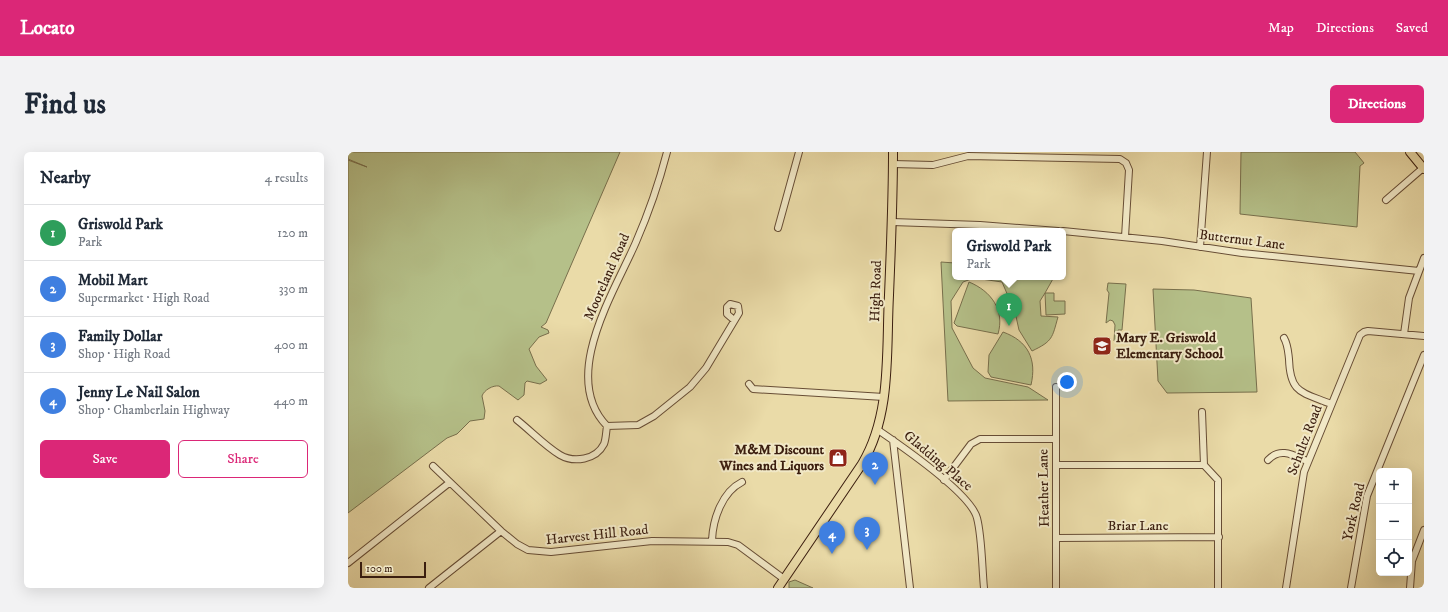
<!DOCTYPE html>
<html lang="en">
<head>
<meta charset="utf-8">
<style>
  body { margin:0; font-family:"IM FELL DW Pica",serif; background:#f2f2f3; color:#1f2937 }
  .controls { position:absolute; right:12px; bottom:12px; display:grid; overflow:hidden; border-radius:6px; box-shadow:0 4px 16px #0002 }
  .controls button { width:36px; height:36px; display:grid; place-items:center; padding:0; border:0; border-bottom:1px solid #e0e1e3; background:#fff; color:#1f2937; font:20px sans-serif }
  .scale { position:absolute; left:12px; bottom:10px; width:66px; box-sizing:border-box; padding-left:4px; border:2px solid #3b1e0f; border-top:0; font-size:11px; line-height:14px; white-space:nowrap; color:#3b1e0f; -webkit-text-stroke:3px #f1e8c6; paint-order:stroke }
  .you { position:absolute; left:719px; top:230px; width:14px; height:14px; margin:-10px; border:3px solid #fff; border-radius:50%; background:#1a73e8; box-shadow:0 0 0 6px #1a73e833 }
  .badge { display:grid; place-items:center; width:26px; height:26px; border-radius:50%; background:#db2777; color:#fff; font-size:13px; font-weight:700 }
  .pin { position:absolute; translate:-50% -33px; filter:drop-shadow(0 1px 2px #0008) }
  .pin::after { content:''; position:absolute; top:21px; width:14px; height:12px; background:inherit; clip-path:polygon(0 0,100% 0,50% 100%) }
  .popup { position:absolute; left:604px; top:76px; width:114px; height:52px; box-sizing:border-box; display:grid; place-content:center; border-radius:6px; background:#fff; filter:drop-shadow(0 1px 3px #0005); font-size:13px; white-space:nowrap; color:#747a83 }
  .popup b { font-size:15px; color:#1f2937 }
  .popup::after { content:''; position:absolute; left:50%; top:100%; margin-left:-8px; border:8px solid transparent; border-top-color:#fff }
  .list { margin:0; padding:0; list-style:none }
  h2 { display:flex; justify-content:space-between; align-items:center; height:52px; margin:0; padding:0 16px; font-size:17px }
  h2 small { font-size:13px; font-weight:400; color:#747a83 }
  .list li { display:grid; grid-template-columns:26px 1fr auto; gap:12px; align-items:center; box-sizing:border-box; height:56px; padding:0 16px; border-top:1px solid #e0e1e3 }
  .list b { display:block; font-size:15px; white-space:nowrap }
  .list p { margin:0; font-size:13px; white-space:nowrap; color:#747a83 }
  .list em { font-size:13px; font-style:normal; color:#747a83 }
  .actions { display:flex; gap:8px; padding:12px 16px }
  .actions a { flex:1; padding:9px 0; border:1px solid #db2777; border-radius:6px; text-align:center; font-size:14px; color:#db2777 }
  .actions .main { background:#db2777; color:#fff }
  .icon { flex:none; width:22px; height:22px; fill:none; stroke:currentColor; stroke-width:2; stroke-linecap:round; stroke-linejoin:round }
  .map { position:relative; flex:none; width:1076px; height:436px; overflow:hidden; border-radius:6px }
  header { display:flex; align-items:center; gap:24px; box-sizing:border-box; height:56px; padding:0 20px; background:#db2777; color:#fff }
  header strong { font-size:19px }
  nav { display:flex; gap:22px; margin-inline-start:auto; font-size:14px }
  .intro { display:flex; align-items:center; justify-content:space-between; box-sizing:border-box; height:96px; padding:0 24px }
  h1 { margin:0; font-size:28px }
  .button { padding:10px 18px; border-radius:6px; background:#db2777; color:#fff; font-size:14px; font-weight:700 }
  main { display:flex; gap:24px; padding:0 24px }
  aside { flex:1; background:#fff; border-radius:6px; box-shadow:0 4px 16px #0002 }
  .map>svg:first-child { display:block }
</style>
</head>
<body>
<header>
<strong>Locato</strong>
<nav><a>Map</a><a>Directions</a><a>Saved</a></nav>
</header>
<div class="intro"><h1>Find us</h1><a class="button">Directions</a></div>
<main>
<aside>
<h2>Nearby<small>4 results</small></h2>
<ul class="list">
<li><span class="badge" style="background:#2e9e5b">1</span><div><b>Griswold Park</b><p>Park</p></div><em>120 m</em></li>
<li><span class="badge" style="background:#3f7fe0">2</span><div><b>Mobil Mart</b><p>Supermarket · High Road</p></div><em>330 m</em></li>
<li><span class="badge" style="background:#3f7fe0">3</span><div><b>Family Dollar</b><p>Shop · High Road</p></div><em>400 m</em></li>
<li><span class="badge" style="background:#3f7fe0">4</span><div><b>Jenny Le Nail Salon</b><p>Shop · Chamberlain Highway</p></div><em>440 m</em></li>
</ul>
<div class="actions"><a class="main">Save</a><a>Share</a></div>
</aside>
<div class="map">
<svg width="1076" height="436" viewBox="0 0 1076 436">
  <rect width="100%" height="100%" fill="#eadba8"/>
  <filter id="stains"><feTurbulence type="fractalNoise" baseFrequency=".005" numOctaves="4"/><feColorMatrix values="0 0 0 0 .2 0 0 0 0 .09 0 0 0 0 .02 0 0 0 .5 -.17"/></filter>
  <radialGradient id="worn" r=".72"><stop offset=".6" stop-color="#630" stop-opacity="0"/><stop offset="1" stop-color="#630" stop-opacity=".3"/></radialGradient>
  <path fill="#b5c089" stroke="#786f4c" d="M 0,0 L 272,0 L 198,171 L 193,175 L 200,178 L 201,181 L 191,185 L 181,197 L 188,214 L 199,228 L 192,232 L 179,229 L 177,231 L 176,243 L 170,248 L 151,234 C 145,233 136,238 134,244 L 137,259 L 136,267 L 122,269 L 109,282 L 99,286 L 0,361 L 0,8 L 19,15 L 0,7 Z
    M 893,0 L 1007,0 L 1016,11 L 1012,14 L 1009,75 L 892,62 Z
    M 593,110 L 607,111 L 607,125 L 706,125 L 697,141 L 706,141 L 706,149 L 717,149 L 717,162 L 698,163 L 697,141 L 692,149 L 693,164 L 710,165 C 704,186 705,189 684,199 L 671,178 L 667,160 L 654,130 L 626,126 L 615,130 L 603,149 L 604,176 L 625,216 L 637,226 L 680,235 L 700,248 L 600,249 Z
    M 621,130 C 643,139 657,158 650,182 L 609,174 L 606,171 Z
    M 760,131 L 778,132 L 774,178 L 770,178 L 770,189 L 766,189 L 767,173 L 765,169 L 762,168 L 758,171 L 761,141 L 759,138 Z
    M 805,137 L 846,138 L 903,146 L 909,240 L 819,241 L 810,229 Z
    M 655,180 C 680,189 689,207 683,233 L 643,225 L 640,220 L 641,203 Z
    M 447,428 L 465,436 L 441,436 L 441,430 Z"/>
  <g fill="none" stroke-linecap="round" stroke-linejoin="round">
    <defs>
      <path id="minor" d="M 319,0 C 311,31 301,60 288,90 C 267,139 211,225 259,274 L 290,273 L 306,264 L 342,235 L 358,216 L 391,161 L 390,154 L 382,152 L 379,155 L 379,162 L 386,168
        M 545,12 L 585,13 L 620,4 L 772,7 L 778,11 L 781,18 L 777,85
        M 1038,48 L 1075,16
        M 544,70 L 632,73 L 710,79
        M 430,76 L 451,0
        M 715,79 L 814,89 L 894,101 L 1071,119
        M 852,95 L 859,0
        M 1056,182 L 1061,146 L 1076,106
        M 936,186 C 940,193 940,199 941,207 C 942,242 954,240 983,252
        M 401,232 L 405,237 L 536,245
        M 854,260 L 856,313 L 870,328 L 870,436
        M 169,268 C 183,279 197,294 212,303 C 226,311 248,308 256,292 C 258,287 258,280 259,274
        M 530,278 C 552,293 623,342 629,366 C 634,385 634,416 636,436
        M 545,288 L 562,436
        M 920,308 C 932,295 945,303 959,309
        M 708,313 L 856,313
        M 85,314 L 153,379 L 169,392 L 180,398 L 203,400 L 304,389 L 380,390 L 390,393 L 436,427
        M 596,328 L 623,292 L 632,287 L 708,287
        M 709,386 L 871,385
        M 364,388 C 365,367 374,340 394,330
        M 0,411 L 101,331
        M 81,436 L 153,379
        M 708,436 L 708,235
        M 938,436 L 956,320 L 1012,183 L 1016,180 L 1020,179 L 1076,184
        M 1003,436 L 1019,344 L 1076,203
        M 1062,436 L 1064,409 L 1076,378"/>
      <path id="major" d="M 1062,0 L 1076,17
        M 430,436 L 514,312 C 544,262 538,199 541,143 C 543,95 545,48 545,0"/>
    </defs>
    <use href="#minor" stroke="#674d35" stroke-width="8"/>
    <use href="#major" stroke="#3b1e0f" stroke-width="10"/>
    <use href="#minor" stroke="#f1e8c6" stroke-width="6"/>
    <use href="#major" stroke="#eadba8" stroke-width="8"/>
  </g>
  <defs>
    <symbol id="school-square" viewBox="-11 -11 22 22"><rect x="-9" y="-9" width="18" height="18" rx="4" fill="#8f2418" stroke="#f1e8c6"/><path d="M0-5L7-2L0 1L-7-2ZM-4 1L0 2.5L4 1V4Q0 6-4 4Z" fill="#fff"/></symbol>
    <symbol id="shop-square" viewBox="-11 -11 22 22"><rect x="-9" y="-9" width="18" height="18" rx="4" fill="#8f2418" stroke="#f1e8c6"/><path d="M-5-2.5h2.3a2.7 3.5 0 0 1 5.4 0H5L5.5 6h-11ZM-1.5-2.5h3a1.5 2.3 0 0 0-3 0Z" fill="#fff"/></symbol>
  </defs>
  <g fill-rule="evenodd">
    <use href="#school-square" x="743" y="183" width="22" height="22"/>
    <use href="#shop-square" x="479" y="295" width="22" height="22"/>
  </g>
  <g text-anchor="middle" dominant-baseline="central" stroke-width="4" stroke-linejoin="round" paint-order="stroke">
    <g font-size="14" fill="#3b1e0f" stroke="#f1e8c6">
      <text transform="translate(894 88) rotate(7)">Butternut Lane</text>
      <text transform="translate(259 125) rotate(-66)">Mooreland Road</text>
      <text transform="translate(528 139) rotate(-88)">High Road</text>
      <text transform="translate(957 288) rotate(-69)">Schultz Road</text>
      <text transform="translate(590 309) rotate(40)">Gladding Place</text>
      <text transform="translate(696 336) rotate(-91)">Heather Lane</text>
      <text transform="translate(1006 360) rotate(-77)">York Road</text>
      <text x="790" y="374">Briar Lane</text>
      <text transform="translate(249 383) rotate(-6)">Harvest Hill Road</text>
    </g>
    <g font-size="14" font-weight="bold" fill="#3b1e0f" stroke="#f1e8c6" text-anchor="start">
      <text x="768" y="186">Mary E. Griswold<tspan x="768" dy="16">Elementary School</tspan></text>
      <text x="476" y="298" text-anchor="end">M&amp;M Discount<tspan x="476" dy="16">Wines and Liquors</tspan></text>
    </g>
  </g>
  <rect width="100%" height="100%" filter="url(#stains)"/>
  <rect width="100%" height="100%" fill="url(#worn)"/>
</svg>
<div class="controls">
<button>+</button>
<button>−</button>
<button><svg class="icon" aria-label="locate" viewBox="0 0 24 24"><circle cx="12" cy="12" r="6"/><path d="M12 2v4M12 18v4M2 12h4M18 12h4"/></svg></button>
</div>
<div class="scale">100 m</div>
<div class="you"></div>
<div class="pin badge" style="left:661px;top:174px;background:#2e9e5b">1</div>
<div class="popup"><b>Griswold Park</b>Park</div>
<div class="pin badge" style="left:527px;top:333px;background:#3f7fe0">2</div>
<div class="pin badge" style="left:519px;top:398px;background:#3f7fe0">3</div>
<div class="pin badge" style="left:484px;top:402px;background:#3f7fe0">4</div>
</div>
</main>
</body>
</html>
